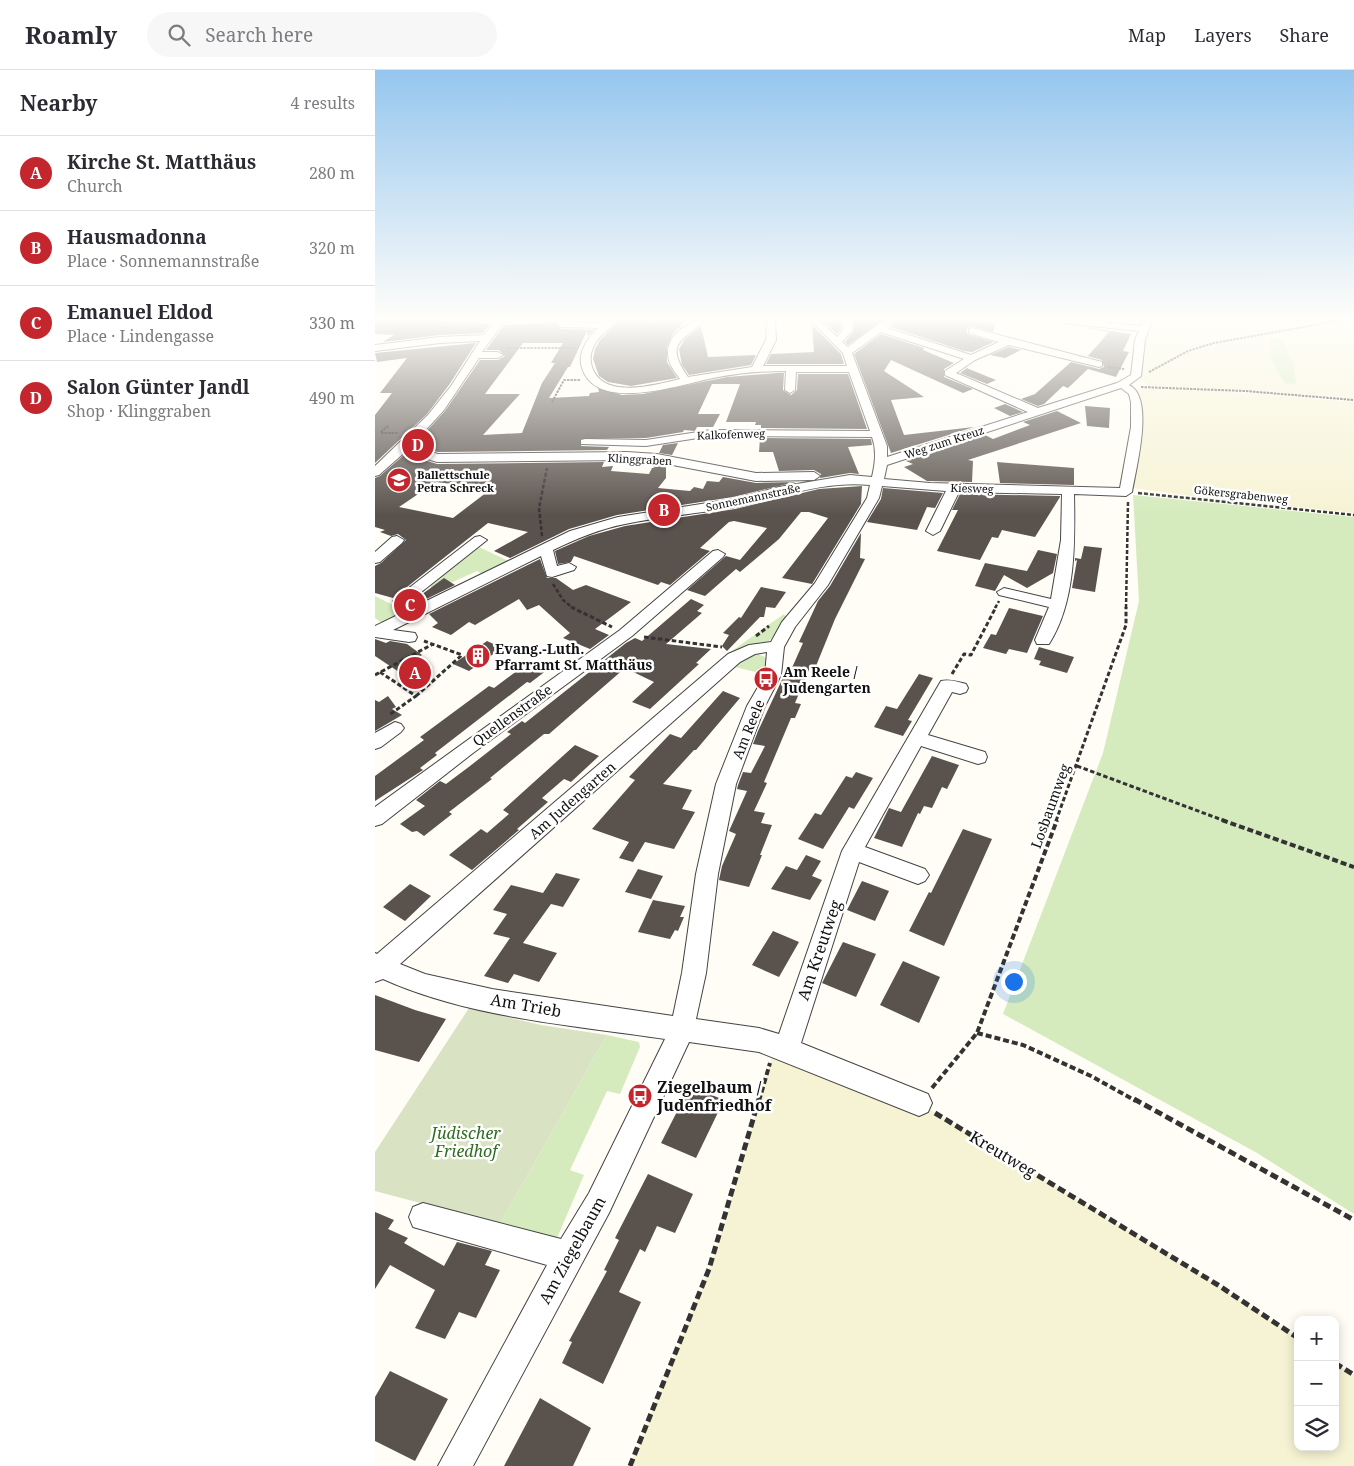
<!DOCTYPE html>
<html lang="en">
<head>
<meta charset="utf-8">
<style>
  body { margin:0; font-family:"Noto Serif",serif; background:#f7f7f7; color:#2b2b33 }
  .controls { position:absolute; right:15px; bottom:15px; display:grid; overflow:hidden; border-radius:10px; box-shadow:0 2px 12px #0003 }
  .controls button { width:45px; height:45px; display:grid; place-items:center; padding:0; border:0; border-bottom:1px solid #e1e1e2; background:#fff; color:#2b2b33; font:25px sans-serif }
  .you { position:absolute; left:638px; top:911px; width:18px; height:18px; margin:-12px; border:4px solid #fff; border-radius:50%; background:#1a73e8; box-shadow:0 0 0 8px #1a73e833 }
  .badge { display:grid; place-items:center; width:32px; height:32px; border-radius:50%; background:#c4262e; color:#fff; font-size:16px; font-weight:700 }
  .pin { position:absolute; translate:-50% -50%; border:2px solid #fff; box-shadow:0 1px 5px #0006 }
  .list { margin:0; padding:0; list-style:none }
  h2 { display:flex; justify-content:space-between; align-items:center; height:65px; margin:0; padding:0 20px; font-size:21px }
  h2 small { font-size:16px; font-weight:400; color:#7c7c81 }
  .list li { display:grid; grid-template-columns:32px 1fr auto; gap:15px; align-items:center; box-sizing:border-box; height:75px; padding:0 20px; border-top:1px solid #e1e1e2 }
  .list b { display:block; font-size:19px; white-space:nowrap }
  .list p { margin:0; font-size:16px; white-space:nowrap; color:#7c7c81 }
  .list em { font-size:16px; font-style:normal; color:#7c7c81 }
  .icon { flex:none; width:28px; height:28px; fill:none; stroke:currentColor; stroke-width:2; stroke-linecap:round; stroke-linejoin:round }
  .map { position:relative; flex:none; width:979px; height:1396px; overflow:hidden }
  header { display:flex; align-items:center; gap:30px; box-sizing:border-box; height:70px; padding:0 25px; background:#fff; border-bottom:1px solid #e1e1e2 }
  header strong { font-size:24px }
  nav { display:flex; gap:28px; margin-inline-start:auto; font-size:18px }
  .search { width:350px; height:45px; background:#f7f7f7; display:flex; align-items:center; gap:12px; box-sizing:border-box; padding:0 18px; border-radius:28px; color:#7c7c81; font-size:19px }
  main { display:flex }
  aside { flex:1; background:#fff }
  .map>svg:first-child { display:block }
</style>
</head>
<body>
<header>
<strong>Roamly</strong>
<div class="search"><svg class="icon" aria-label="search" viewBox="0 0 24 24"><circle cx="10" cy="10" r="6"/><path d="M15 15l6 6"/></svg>Search here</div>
<nav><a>Map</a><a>Layers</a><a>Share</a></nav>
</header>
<main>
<aside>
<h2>Nearby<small>4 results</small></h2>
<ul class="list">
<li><span class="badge">A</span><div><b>Kirche St. Matthäus</b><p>Church</p></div><em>280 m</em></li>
<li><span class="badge">B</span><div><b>Hausmadonna</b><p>Place · Sonnemannstraße</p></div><em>320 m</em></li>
<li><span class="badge">C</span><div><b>Emanuel Eldod</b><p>Place · Lindengasse</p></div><em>330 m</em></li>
<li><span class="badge">D</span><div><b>Salon Günter Jandl</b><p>Shop · Klinggraben</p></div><em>490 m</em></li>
</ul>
</aside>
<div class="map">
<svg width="979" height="1396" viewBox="0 0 979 1396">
  <rect width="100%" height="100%" fill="#fffdf5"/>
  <path fill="#f6f3d4" d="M 776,250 L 979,250 L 979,329 L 871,320 L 774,316 L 764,308 L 762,301 L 767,272 Z
    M 766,319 L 822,319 L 979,332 L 979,443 L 823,427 L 759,418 L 764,345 L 762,322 Z
    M 400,976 L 544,1033 L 843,1215 L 923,1268 L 923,1377 L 960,1377 L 960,1293 L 979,1305 L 979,1396 L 255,1396 L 334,1199 L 351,1149 Z"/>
  <path fill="#d5ebbd" d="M 894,268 L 907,268 L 918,292 L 921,314 L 909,313 L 896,288 Z
    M 758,425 L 979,447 L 979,1144 L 882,1083 L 628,944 L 728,683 L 764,531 Z
    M 102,476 L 140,494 L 113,508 L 102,501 L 60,520 L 52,514 Z
    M 0,526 L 32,542 L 8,554 L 0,548 Z
    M 409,544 L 411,547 L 407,556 L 394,571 L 354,583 Z
    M 383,584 L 394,589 L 389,604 L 360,597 L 368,590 Z
    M 232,965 L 264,972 L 265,977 L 245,1024 L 232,1021 L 195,1100 L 209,1105 L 182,1168 L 125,1154 Z"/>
  <path fill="#d9e3c4" d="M 94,938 L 166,955 L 232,965 L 125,1154 L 0,1121 L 0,1082 Z"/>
  <path fill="#5a524d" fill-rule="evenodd" d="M 0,250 L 45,250 L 115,254 L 108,263 L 65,265 L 8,272 L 19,265 L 0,264 Z
    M 245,250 L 311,250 L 298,264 L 292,277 L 292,292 L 302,308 L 256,316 L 233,312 L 224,306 L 218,289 L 220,279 L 225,270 Z
    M 447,250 L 467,250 L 466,259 L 462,264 Z
    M 479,250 L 509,250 L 473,275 L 470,272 L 479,261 Z
    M 519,250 L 602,250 L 620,255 L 618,262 L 596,256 L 592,258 L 592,264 L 619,272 L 597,282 L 589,281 L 516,257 L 519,253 Z
    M 175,253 L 181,253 L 186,259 L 219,260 L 213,266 L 212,261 L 195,297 L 193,297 L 174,328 L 214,326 L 215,323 L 224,322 L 223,318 L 247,325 L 268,324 L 352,307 L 402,303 L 409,303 L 408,320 L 416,325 L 422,320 L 423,304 L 473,304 L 492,359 L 386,358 L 386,355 L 380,355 L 381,352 L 351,352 L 365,314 L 337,314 L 323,344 L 345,344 L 338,357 L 322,357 L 320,361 L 309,360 L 308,362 L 271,368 L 205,369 L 206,376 L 234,377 L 232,380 L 63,382 L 39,375 L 70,341 L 105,290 L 123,290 L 130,286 L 124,280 L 111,280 L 129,255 ZM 148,273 L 188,273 L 176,293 L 180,293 L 167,313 L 147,363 L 108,365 L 145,324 L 110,324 Z
    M 437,255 L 466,284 L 469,294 L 391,294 L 396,284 L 439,282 Z
    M 326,256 L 333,287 L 381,285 L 376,295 L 314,305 L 307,295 L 304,279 L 310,269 Z
    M 709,257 L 756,264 L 748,281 L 754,282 L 741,307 L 713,299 L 693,318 L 688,316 L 669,334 L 663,336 L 646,329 L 660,324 L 696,292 L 724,299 L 729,297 L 727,290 L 705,284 L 713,286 L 734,262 Z
    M 506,264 L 549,278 L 548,280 L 579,293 L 569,299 L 569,307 L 598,319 L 588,323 L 516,290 L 509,301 L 549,327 L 516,330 L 529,365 L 599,357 L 516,383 L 479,284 Z
    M 101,273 L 74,315 L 52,344 L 0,393 L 0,345 L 17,323 L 5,323 L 32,288 L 2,292 L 0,283 Z
    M 634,277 L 646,280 L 630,288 L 615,285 Z
    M 592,298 L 594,299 L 621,310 L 612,314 L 585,303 Z
    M 630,334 L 648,342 L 635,346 L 619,338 Z
    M 710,336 L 735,338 L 734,358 L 712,356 Z
    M 682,341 L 706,353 L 593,390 L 598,391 L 597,412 L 552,411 L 529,397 L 538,394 L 531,391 L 610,365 L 618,369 L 655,355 L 648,352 Z
    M 385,368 L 496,369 L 497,375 L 473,377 L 484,404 L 475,403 L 445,408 L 446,404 L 439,400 L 404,401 L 398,382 L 384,382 Z
    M 303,373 L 297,385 L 284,383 L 288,375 Z
    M 30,384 L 62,394 L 229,392 L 227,397 L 238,396 L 236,401 L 274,404 L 277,398 L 280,398 L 278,397 L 279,394 L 282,394 L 291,396 L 291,408 L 283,418 L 315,421 L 319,417 L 328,419 L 332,411 L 344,412 L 348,407 L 381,413 L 421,412 L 358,427 L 242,445 L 194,459 L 135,488 L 119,481 L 153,462 L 113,453 L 18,528 L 0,523 L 0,496 L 6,493 L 31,470 L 23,464 L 16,466 L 5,462 L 10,460 L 0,457 L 0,408 L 5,406 ZM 61,412 L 116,419 L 78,448 L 24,437 Z
    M 622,392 L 699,398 L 699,415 L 625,413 Z
    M 487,416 L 486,434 L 437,514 L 407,508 L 453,448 L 434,442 L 426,442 L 404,469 L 365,502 L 361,499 L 330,526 L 312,520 L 351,486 L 365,490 L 392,458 L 359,451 L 354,452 L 325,478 L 335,481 L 295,515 L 286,512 L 283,515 L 199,486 L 196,492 L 183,494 L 180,481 L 214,466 L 250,456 L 360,439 L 444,419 Z
    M 508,418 L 568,423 L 560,438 L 552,437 L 542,460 L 492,452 L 506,429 Z
    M 585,424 L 685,426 L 685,427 L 660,467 L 627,460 L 623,468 L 617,467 L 605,490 L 562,481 L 583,440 L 577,440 Z
    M 486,463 L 485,488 L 490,489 L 460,549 L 441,596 L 436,595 L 420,633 L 426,634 L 420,648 L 416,648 L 389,712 L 392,713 L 379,741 L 390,743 L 386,753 L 397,755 L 385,785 L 387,785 L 374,817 L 344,810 L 347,796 L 361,764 L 354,761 L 372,721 L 362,719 L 363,715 L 368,702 L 376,703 L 390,676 L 378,674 L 383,661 L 412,599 L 416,600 L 428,573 L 424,572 L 443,531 L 455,516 Z
    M 709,476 L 727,478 L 720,522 L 697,518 L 702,490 L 700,491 L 700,488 L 706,489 Z
    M 663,480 L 682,484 L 678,503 L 652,518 L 629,505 L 620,521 L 600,516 L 610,493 L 652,501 Z
    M 165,489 L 172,508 L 181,508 L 198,520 L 211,515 L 256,532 L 220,559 L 234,565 L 215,579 L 188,568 L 195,563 L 164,535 L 152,540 L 144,529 L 100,555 L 94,552 L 76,565 L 57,557 L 63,553 L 54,544 Z
    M 69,508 L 80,515 L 41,534 L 38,531 Z
    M 386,517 L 411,522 L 400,538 L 391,537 L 389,547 L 385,547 L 352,581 L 347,576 L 354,565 L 348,563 L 364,547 L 366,548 Z
    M 316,529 L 329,535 L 322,541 L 327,543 L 291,574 L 336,579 L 321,593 L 324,594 L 275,639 L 257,632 L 279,612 L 250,598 L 174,664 L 169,664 L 115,708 L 117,709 L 74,742 L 77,744 L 49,766 L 42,761 L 37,762 L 25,754 L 50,736 L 41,730 L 65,711 L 71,714 L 95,696 L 136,664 L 132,662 L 147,651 L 150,653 L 251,573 L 260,568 L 267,571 Z
    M 634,538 L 668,546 L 652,583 L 634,579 L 631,584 L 608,578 L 616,564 L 621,565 Z
    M 0,569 L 11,573 L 15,571 L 32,574 L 47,585 L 24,602 L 0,586 Z
    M 112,571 L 127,578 L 94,601 L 78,594 Z
    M 664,577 L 699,587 L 692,603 L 664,595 L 666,591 L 659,589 Z
    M 154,592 L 172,600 L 155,613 L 152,612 L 60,683 L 62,685 L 45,698 L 48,700 L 0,731 L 0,706 L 49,670 L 45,667 L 114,616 L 119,618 Z
    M 544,604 L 558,608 L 533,650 L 537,651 L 528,666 L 499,657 L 511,636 L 522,639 Z
    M 348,621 L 365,628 L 321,680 L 319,680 L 288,714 L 317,720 L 307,739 L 320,742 L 299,779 L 270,772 L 258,792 L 244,788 L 254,772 L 217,759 L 260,710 L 254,707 L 295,664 L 306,668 Z
    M 13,626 L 21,637 L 17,639 L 27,645 L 0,661 L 0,630 L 4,632 Z
    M 200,675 L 224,686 L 196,712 L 189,709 L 167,728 L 173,732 L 142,759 L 144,760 L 97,800 L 74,785 L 106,759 L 112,763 L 134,744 L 128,740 Z
    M 557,686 L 584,695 L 572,719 L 567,717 L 557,738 L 549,736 L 545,744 L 543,743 L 527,777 L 499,768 L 514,738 L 526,742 Z
    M 481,702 L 498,708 L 479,739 L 474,737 L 448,779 L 423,769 L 440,743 L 446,745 L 471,706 L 477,708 Z
    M 588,759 L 617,769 L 569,876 L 534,861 L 554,822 L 556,823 Z
    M 431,785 L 446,791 L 437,806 L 447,810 L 435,830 L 396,819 L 411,796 L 422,800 Z
    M 263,799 L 288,806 L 276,829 L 250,822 Z
    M 181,803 L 205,809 L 188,837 L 176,834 L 148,873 L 182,883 L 164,912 L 139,904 L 133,913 L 109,906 L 135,868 L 118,864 L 132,844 L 118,840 L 136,815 L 168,823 Z
    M 487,811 L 514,821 L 500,851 L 472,840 Z
    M 35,814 L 56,826 L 30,851 L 8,837 Z
    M 278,830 L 310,836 L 305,847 L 309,847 L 303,861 L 300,860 L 295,869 L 263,862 Z
    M 398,861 L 424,872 L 404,907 L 377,895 Z
    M 468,872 L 501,884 L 481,927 L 447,913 Z
    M 528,891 L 565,907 L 544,953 L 505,935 Z
    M 0,925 L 40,940 L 71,949 L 44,992 L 0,980 Z
    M 315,1016 L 349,1030 L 321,1088 L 286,1073 Z
    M 273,1104 L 318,1124 L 300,1163 L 282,1156 L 270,1182 L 265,1179 L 244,1222 L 266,1232 L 228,1314 L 187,1293 L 197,1272 L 194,1271 L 232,1201 L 229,1200 L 244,1170 L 240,1168 Z
    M 0,1142 L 19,1150 L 13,1159 L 33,1168 L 29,1173 L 69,1196 L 82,1172 L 117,1181 L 110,1195 L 125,1200 L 101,1248 L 84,1242 L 70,1269 L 40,1258 L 60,1220 L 15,1195 L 0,1219 Z
    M 15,1301 L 73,1329 L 40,1391 L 0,1371 L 0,1327 Z
    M 165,1328 L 216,1358 L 198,1396 L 129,1396 Z"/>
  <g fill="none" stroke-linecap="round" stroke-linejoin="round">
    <defs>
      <path id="minor" d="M 121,250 L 130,250 L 107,282 L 123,282 L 128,285 L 123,288 L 104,288 L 69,340 L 36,376 L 63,384 L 252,382 L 282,384 L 381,403 L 439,402 L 445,406 L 439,410 L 381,411 L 282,392 L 252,390 L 62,392 L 30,382 L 4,405 L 0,406 L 0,396 L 53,345 L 76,316 L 105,271 L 65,273 L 0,281 L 0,275 L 65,267 L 109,265 Z
        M 233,250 L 243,250 C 236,258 227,263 221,272 C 216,280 214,288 217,297 C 228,330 280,315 305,309 C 300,302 293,294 293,284 C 292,265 314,250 330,250 C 309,271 288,272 313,307 L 377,297 L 391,270 L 392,250 L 400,250 L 401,270 L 388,296 L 472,296 L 468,283 L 435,250 L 444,250 L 462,267 L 468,260 L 469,250 L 477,250 L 478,260 L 467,272 L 473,277 C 483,270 505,250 516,250 L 518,252 L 512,258 L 596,285 L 624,272 L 594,263 L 594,259 L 597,258 L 727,292 L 727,296 L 724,297 L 634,275 L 600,290 L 581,303 L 663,338 L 742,313 L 756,305 L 760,270 L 764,261 L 688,253 L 684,250 L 711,250 L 766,256 L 769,250 L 777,250 L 770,270 L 766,306 L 754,315 C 780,327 761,398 757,422 L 751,426 L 699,424 C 700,472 701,532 674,574 L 662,574 L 660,570 L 674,537 L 624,525 L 622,522 L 629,518 L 676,529 L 686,470 L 687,424 L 584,422 L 565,461 L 558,465 L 551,461 L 571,421 L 507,416 L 504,428 L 453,515 L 420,557 L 409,577 L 406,605 L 390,636 L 361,714 L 343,804 L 331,903 L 321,949 L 384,958 L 404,964 L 467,781 L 566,611 C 575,609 583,612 591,614 L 593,618 L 591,622 L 585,624 L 577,622 L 553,665 L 610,682 L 612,687 L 610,692 L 603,694 L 546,676 L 490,777 L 550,799 L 554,805 L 550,811 L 543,814 L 484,792 L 426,973 L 553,1024 L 557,1033 L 553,1042 L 544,1046 L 384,982 L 314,972 L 234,1143 L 98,1396 L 63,1396 L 172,1195 L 38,1157 L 34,1147 L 38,1137 L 48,1133 L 186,1169 L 214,1123 L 290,969 C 196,955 95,948 8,909 L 0,912 L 0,883 L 2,884 L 353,584 L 374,575 L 396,572 L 407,552 L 440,513 L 492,428 L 495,415 C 449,410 404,428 360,437 C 323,444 286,446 250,454 C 224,459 201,469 178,480 L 182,496 L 194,493 L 201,497 L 199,500 L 177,507 L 172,506 L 166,486 L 18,560 L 40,563 L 42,567 L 40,571 L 34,572 L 0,567 L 0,556 L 29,542 L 18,531 L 21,528 L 100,467 L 105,466 L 112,470 L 35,531 L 41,536 L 195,461 L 243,447 L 358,429 L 404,417 L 475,405 L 497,407 C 500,394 502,381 497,367 L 336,366 L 271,376 L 206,374 L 206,370 L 210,369 L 271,370 L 336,360 L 495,361 L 474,302 L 421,302 L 420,320 L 415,323 L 410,320 L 411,301 C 388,301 365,303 343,307 C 309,313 222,345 207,298 C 202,283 212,269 223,258 L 186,257 L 182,254 L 186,251 L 229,253 ZM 506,262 L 589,289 L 570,301 L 570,305 L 653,342 L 512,387 L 512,376 L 477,283 ZM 746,318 L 754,324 L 756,332 L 756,357 L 745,418 L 555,413 L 509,409 L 512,395 ZM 392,582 L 390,605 L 372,636 L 341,714 L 321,804 L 307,903 L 298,946 L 117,919 L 50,904 L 25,894 L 365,592 L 380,584 Z
        M 22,466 L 29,470 L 27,473 L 5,492 L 0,493 L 0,482 L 17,467 Z
        M 343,480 L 350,484 L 348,487 L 257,566 L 98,683 L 7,754 L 0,756 L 0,737 L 245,560 L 338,481 Z
        M 20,652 L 26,654 L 29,658 L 26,662 L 6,677 L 0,679 L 0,663 Z"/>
    </defs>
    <use href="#minor" stroke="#444" stroke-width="2"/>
    <path stroke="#333" stroke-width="2" stroke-dasharray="2.5 1" stroke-linecap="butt" d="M 248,254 L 296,256
      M 131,278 L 201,278
      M 733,297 L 749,299
      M 774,302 L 813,281 L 839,273 L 968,250
      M 766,317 L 870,321 L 979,330
      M 177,332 L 189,310 L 205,310
      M 6,362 L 14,355
      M 6,363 L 23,363"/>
    <path stroke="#333" stroke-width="2.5" stroke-dasharray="4 2" stroke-linecap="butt" d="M 763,423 L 979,445
      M 167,466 L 164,438 L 172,398
      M 178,514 L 188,530 L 198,538
      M 620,538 L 624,531
      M 751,538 L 753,432"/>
    <path stroke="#333" stroke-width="3" stroke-dasharray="4.5 2.5" stroke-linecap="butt" d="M 196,537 L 237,557
      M 381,566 L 394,556
      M 269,567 L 347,577
      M 5,602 L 41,626 L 14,645
      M 577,604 L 589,584 L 596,585 L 621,537
      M 0,605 L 58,574
      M 41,626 L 87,585 L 49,571
      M 702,696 L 850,751
      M 681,751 L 751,555 L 751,537"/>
    <path stroke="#333" stroke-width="4" stroke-dasharray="6 3" stroke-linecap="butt" d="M 847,750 L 979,797
      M 602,963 L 648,975 L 716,1006 L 761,1031
      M 557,1018 L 602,963 L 682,750
      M 384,1031 L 395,993"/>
    <path stroke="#333" stroke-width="5" stroke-dasharray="8 4" stroke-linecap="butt" d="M 759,1029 L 979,1150
      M 560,1043 L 843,1215 L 923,1268
      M 960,1293 L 979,1305
      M 255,1396 L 334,1199 L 384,1029"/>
    <use href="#minor" fill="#fff" fill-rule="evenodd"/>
  </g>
  <linearGradient id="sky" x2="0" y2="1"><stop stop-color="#95c6ee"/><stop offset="0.56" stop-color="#fffefa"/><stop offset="1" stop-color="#fffefa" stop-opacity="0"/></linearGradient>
  <rect width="979" height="445" fill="url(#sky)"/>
  <defs>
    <symbol id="school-disc" viewBox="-11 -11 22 22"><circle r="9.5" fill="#c4262e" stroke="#fff"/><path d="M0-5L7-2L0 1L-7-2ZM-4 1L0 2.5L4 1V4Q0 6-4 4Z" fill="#fff"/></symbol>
    <symbol id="building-disc" viewBox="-11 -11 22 22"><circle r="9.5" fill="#c4262e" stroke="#fff"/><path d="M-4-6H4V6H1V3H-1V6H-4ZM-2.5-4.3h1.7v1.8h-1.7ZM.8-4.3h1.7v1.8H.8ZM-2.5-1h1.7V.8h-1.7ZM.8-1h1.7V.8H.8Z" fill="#fff"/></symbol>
    <symbol id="bus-disc" viewBox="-11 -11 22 22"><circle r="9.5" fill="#c4262e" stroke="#fff"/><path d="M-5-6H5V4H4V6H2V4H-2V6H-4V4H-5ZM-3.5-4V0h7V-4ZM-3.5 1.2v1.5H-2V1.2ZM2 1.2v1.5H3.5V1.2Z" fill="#fff"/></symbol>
  </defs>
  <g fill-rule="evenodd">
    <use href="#school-disc" x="10" y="396" width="28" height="28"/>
    <use href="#building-disc" x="89" y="572" width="28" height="28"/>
    <use href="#bus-disc" x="377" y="595" width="28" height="28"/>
    <use href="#bus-disc" x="251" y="1012" width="28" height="28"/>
  </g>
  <g text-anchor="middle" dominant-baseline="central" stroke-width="5" stroke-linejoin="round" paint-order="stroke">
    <g font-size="11" fill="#111" stroke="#fff">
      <text transform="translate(356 364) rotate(-2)">Kalkofenweg</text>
      <text transform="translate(569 372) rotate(-18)">Weg zum Kreuz</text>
      <text transform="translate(265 389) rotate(3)">Klinggraben</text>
      <text transform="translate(597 418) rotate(2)">Kiesweg</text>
      <text transform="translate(866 424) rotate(6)">Gökersgrabenweg</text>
      <text transform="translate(378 427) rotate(-12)">Sonnemannstraße</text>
    </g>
    <g font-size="11" font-weight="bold" fill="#111" stroke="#fff" text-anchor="start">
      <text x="42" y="404">Ballettschule<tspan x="42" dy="13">Petra Schreck</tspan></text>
    </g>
    <g font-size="14" font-weight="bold" fill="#111" stroke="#fff" text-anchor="start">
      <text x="120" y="578">Evang.-Luth.<tspan x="120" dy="16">Pfarramt St. Matthäus</tspan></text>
      <text x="408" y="601">Am Reele /<tspan x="408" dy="16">Judengarten</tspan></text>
    </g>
    <g font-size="14" fill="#111" stroke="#fff">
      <text transform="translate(137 645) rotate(-36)">Quellenstraße</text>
      <text transform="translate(373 659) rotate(-68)">Am Reele</text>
      <text transform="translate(197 730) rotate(-41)">Am Judengarten</text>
      <text transform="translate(675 736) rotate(-70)">Losbaumweg</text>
    </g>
    <g font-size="16" fill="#111" stroke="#fff">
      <text transform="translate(444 880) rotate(-71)">Am Kreutweg</text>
      <text transform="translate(151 935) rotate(10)">Am Trieb</text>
      <text transform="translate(628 1084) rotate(31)">Kreutweg</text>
      <text transform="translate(197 1180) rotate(-61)">Am Ziegelbaum</text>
    </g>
    <g font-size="16" font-weight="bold" fill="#111" stroke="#fff" text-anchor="start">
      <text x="282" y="1017">Ziegelbaum /<tspan x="282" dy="18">Judenfriedhof</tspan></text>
    </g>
    <g font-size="16" font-style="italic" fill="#2f6b1f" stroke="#fff">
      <text x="91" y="1063">Jüdischer<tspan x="91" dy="18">Friedhof</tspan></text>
    </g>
  </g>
</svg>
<div class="controls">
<button>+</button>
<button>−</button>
<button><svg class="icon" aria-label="layers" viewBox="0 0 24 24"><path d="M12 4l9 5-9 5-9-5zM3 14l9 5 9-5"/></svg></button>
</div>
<div class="you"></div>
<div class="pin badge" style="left:40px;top:603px">A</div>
<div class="pin badge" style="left:289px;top:440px">B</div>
<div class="pin badge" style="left:35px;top:535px">C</div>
<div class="pin badge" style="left:43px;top:375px">D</div>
</div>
</main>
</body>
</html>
